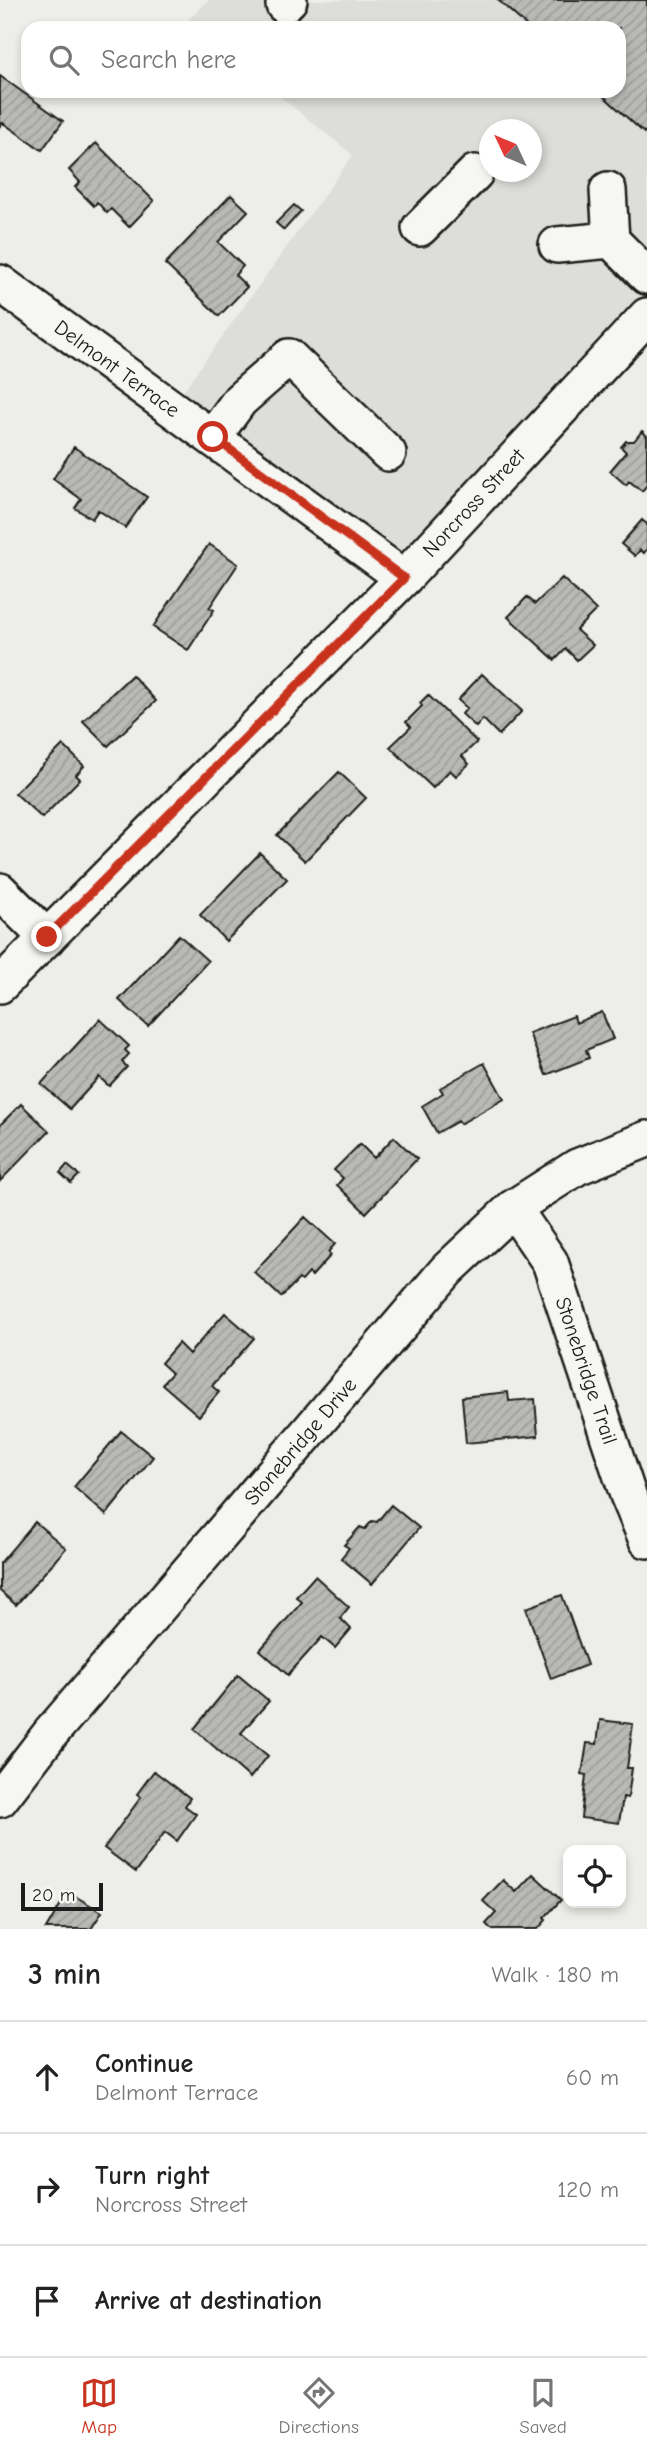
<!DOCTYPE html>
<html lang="en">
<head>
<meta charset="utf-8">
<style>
  body { margin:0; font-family:"Comic Neue",sans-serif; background:#f6f6f6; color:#222 }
  .controls { position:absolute; right:21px; bottom:21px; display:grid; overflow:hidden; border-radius:14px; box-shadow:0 4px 10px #0003 }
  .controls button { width:63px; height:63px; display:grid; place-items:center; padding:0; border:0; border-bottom:2px solid #e0e0e0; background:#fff; color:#222; font:35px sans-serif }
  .compass { position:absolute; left:479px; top:119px; width:63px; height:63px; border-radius:50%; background:#fff; box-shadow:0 4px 10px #0003; rotate:314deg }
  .scale { position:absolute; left:21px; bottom:18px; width:82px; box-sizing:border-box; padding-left:7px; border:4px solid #1c1c1c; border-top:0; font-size:19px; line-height:24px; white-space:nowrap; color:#1c1c1c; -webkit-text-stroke:5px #f6f6f2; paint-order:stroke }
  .stop { position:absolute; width:21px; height:21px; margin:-16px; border:5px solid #c8321e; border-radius:50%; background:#fff }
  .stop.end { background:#c8321e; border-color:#fff; box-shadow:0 2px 7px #0008 }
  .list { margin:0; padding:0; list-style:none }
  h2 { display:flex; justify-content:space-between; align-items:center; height:91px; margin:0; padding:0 28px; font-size:30px }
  h2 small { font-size:23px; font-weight:400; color:#767676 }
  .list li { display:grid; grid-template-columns:46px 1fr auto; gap:21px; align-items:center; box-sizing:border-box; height:112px; padding:0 28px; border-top:2px solid #e0e0e0 }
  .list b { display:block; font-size:26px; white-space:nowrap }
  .list p { margin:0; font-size:23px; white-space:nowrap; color:#767676 }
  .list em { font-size:23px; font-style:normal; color:#767676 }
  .icon { flex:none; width:38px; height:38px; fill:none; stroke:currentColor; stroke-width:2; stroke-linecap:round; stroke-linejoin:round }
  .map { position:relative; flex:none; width:647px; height:1929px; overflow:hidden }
  .search { position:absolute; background:#fff; box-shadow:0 4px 10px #0003; left:21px; right:21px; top:21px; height:77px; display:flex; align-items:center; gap:18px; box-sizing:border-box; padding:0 24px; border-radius:21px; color:#767676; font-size:26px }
  .sheet { height:427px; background:#fff }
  nav { display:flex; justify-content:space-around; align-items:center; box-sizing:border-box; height:98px; border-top:2px solid #e0e0e0; background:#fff; font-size:19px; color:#767676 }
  nav a { display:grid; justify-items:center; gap:4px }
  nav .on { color:#c8321e }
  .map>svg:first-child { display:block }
</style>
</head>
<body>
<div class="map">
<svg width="647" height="1929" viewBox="0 0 647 1929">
  <defs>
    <pattern id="building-hatch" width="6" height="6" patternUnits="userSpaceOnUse" patternTransform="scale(1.75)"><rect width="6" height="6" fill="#b9b9b6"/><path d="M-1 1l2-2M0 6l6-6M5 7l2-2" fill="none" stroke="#9e9e9c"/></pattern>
  </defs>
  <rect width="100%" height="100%" fill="#edede9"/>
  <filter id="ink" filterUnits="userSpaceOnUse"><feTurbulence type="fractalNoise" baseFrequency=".0143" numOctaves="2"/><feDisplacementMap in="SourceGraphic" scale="14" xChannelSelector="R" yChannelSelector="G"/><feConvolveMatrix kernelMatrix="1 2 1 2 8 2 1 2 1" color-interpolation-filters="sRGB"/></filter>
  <g filter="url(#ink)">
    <path fill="#ddddda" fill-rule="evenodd" d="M 209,0 L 647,0 L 647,313 L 404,578 L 178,398 L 353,155 L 273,91 L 619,91 L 619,28 L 193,28 L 186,22 ZM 490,130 L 532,130 L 532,172 L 490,172 Z"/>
    <path fill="url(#building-hatch)" stroke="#1c1c1c" stroke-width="2" d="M 498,0 L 647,0 L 647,129 L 644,133 L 598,91 L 619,91 L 619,28 L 529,28 Z
      M 0,76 L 63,121 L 42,150 L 3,123 L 0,126 Z
      M 96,143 L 154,201 L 129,227 L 111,209 L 107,213 L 97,202 L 94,206 L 75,187 L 80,182 L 69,170 Z
      M 231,195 L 248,211 L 218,242 L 243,266 L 235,275 L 247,287 L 219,316 L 165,264 Z
      M 294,205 L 301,211 L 284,230 L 276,223 Z
      M 642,431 L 647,436 L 647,485 L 642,491 L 629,481 L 626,485 L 610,471 L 626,452 L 621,447 L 626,441 L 634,441 Z
      M 74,447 L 147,497 L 125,528 L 98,510 L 92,519 L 75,508 L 81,499 L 53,479 Z
      M 642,520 L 647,524 L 647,549 L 644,553 L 640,550 L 635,556 L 621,544 Z
      M 209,544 L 238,564 L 209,608 L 214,610 L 188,650 L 153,627 Z
      M 562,578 L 596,610 L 576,630 L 593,645 L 577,660 L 566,649 L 555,660 L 508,617 L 527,597 L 535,604 Z
      M 482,674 L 522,711 L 499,735 L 483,719 L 476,727 L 462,714 L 467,708 L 458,700 Z
      M 132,675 L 156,701 L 108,746 L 83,721 Z
      M 428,695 L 477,742 L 462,756 L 469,764 L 456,776 L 450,770 L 433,788 L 390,747 L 411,727 L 406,722 L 422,706 L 420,703 Z
      M 63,745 L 84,766 L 76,775 L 80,779 L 42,818 L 15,793 Z
      M 339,772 L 366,798 L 305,861 L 277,835 Z
      M 260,853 L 287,879 L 226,941 L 200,915 Z
      M 179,935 L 208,961 L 148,1026 L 119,1000 Z
      M 602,1012 L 613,1039 L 586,1050 L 589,1058 L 546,1075 L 529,1033 L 574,1016 L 576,1023 Z
      M 100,1019 L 129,1046 L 125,1050 L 129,1054 L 122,1062 L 127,1067 L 109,1086 L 99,1077 L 70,1109 L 41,1084 Z
      M 484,1063 L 504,1099 L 460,1124 L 458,1121 L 437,1133 L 422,1106 L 443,1093 L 440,1088 Z
      M 21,1104 L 49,1131 L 0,1181 L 0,1125 Z
      M 394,1137 L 417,1159 L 366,1213 L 337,1185 L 343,1178 L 334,1170 L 360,1144 L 374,1158 Z
      M 67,1165 L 79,1175 L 71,1183 L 60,1173 Z
      M 305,1217 L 335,1244 L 328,1252 L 331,1255 L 312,1276 L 309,1273 L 302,1281 L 299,1279 L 281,1297 L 254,1272 Z
      M 225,1313 L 254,1338 L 212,1386 L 219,1392 L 199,1416 L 162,1384 L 172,1373 L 161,1363 L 178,1343 L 189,1354 Z
      M 508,1392 L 509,1401 L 535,1399 L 538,1436 L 466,1443 L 462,1397 Z
      M 121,1431 L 153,1457 L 106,1515 L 74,1487 Z
      M 391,1505 L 419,1528 L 372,1584 L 341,1558 L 349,1548 L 344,1545 L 360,1527 L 365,1529 L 372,1521 L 377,1522 Z
      M 35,1522 L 66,1548 L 16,1605 L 0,1591 L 0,1563 Z
      M 315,1576 L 349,1607 L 340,1618 L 351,1629 L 335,1648 L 322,1637 L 288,1675 L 260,1650 L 302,1602 L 296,1597 Z
      M 562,1595 L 587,1665 L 551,1679 L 526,1608 Z
      M 238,1675 L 269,1701 L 241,1733 L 268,1756 L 250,1778 L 194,1729 Z
      M 600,1720 L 633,1724 L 627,1768 L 632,1768 L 628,1798 L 623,1797 L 619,1823 L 581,1818 L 586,1775 L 582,1774 L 587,1743 L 597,1744 Z
      M 154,1771 L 190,1798 L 185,1806 L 196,1814 L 177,1841 L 165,1832 L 136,1872 L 104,1848 L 141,1797 L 137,1794 Z
      M 533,1874 L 561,1900 L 544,1918 L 546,1920 L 538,1929 L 491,1929 L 486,1924 L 496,1913 L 483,1901 L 503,1880 L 516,1892 Z
      M 68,1892 L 102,1912 L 91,1929 L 46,1929 Z"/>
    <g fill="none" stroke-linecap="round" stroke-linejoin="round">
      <defs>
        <g id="minor">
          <path d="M 284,5 L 289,0"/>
          <path d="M 608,190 L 611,240"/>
          <path d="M 420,228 L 475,173"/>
          <path d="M 557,245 L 611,240 L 647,276"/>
          <path id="s1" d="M 0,283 L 404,578"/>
          <path d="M 213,437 L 240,400 L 289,357 L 388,453"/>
          <path d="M 0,891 L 47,938"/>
          <path id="s2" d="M 0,985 L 404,578 L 647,316"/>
          <path id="s3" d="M 513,1208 L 550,1262 L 628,1495 L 647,1540"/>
          <path id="s4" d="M 0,1799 L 50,1734 L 447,1270 L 513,1208 L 577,1167 L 647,1139"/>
        </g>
      </defs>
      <use href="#minor" stroke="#1c1c1c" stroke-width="40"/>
      <use href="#minor" stroke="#f6f6f2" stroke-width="35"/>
    </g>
  </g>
  <g fill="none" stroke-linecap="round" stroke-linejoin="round" filter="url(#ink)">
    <path stroke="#c8321e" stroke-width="9" d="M 47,937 L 404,578 L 213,437"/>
  </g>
  <g text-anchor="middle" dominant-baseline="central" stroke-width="5" stroke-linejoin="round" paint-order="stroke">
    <g font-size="21" fill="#1c1c1c" stroke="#f6f6f2">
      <text stroke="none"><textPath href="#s1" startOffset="145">Delmont Terrace</textPath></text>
      <text stroke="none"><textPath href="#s2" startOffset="676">Norcross Street</textPath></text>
      <text stroke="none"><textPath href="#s3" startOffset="180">Stonebridge Trail</textPath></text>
      <text stroke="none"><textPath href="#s4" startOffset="467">Stonebridge Drive</textPath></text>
    </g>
  </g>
</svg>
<div class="controls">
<button><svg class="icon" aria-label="locate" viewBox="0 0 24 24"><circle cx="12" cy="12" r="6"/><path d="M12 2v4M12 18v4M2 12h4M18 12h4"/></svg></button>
</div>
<svg class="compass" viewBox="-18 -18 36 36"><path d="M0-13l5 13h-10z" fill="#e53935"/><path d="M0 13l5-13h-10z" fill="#767676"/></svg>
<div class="scale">20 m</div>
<div class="stop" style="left:213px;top:437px"></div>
<div class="stop end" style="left:47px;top:937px"></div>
<div class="search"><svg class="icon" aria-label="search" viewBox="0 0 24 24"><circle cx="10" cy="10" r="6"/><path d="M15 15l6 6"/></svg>Search here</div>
</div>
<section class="sheet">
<h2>3 min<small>Walk · 180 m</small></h2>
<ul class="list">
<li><svg class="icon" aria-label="ahead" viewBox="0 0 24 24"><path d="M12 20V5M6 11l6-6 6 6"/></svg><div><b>Continue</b><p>Delmont Terrace</p></div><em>60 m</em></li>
<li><svg class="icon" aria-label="right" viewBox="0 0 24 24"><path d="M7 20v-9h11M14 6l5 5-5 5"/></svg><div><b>Turn right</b><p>Norcross Street</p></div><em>120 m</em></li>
<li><svg class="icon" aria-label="arrive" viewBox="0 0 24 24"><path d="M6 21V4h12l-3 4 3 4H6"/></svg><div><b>Arrive at destination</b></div></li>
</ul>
</section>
<nav>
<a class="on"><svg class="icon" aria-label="map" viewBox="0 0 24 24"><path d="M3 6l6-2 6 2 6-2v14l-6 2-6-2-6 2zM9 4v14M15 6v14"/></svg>Map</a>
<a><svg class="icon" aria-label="directions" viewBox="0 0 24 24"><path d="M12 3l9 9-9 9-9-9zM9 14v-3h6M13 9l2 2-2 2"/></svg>Directions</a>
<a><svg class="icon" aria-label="saved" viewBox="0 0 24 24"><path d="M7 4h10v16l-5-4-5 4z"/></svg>Saved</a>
</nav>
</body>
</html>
